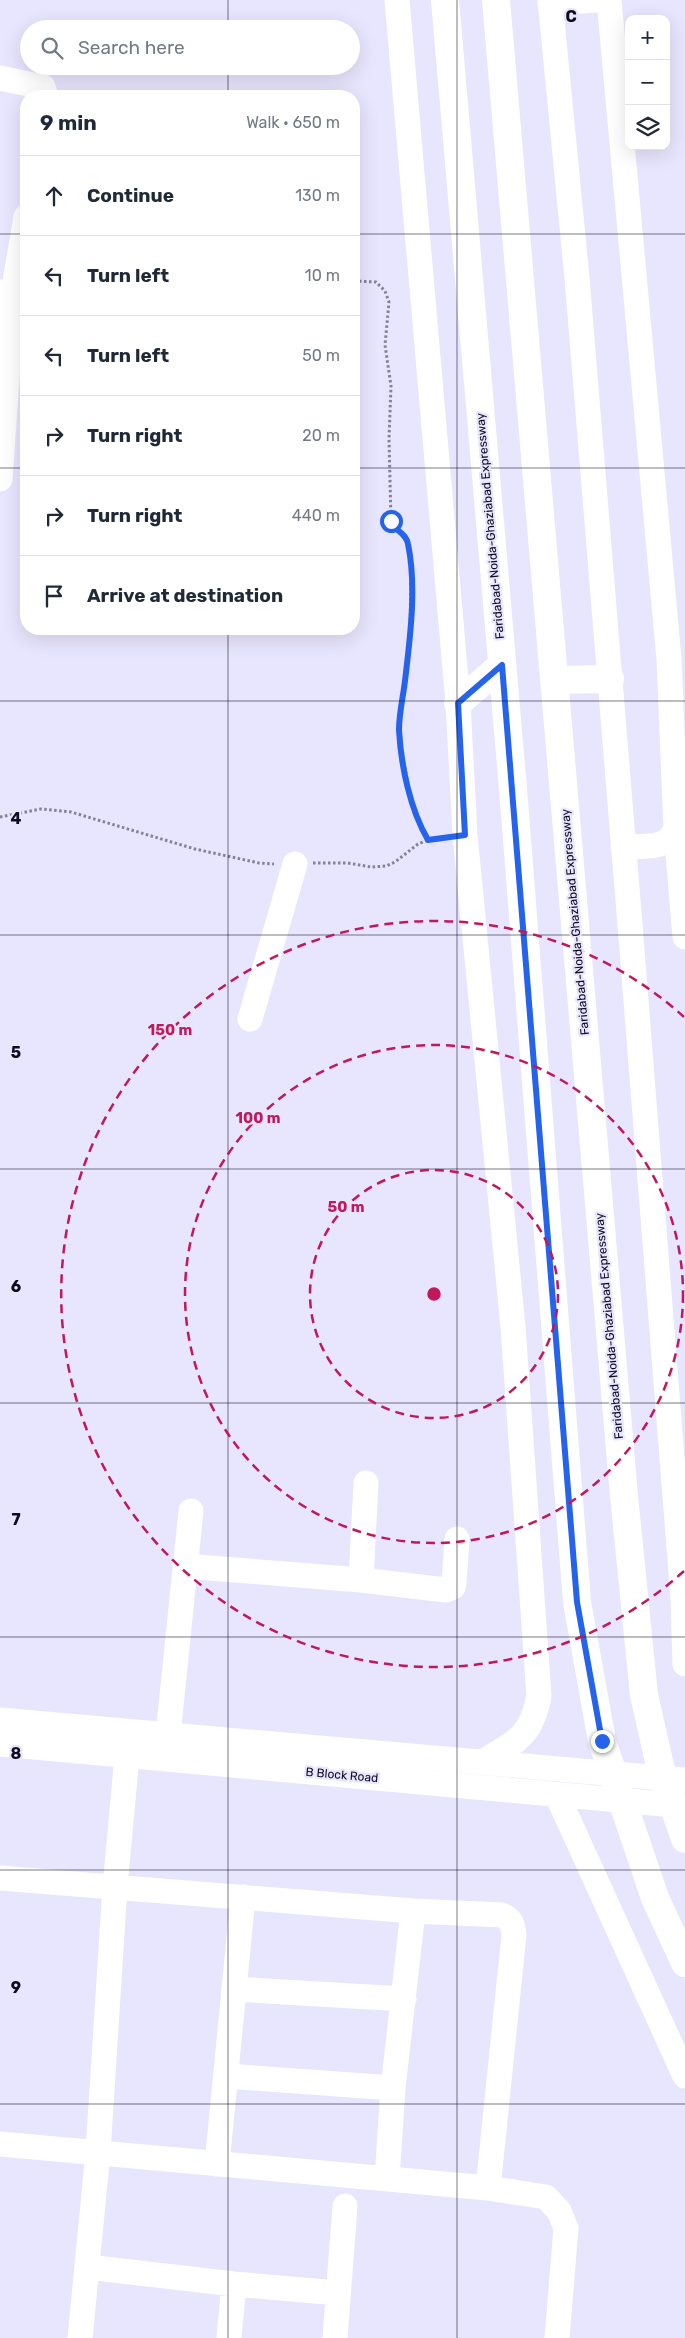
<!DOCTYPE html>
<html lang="en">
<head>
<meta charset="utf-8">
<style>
  body { margin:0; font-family:Rubik,sans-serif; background:#f2f2f3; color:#1f2937 }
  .controls { position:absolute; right:15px; top:15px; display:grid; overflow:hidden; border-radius:10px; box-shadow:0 5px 20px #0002 }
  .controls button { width:45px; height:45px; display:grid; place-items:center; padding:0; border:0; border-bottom:1px solid #e0e1e3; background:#fff; color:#1f2937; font:25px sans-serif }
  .stop { position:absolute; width:15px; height:15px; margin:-11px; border:4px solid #2563eb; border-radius:50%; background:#fff }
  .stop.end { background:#2563eb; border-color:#fff; box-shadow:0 1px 5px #0008 }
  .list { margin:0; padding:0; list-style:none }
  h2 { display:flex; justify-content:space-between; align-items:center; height:65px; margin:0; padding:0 20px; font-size:21px }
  h2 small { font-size:16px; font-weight:400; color:#747a83 }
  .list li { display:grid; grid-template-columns:32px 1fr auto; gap:15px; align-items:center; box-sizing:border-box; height:80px; padding:0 20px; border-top:1px solid #e0e1e3 }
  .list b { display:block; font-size:19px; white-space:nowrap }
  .list em { font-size:16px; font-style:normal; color:#747a83 }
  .icon { flex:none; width:28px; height:28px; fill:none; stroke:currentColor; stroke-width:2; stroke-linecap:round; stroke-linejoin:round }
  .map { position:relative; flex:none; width:685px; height:2338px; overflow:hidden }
  .search { position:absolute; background:#fff; box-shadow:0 5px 20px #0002; left:20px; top:20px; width:340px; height:55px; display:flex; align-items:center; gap:12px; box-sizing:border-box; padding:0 18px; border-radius:28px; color:#747a83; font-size:19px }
  .panel { position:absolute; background:#fff; box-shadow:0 5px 20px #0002; left:20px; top:90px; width:340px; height:545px; border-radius:20px }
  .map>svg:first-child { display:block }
</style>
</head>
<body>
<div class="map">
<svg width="685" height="2338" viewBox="0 0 685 2338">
  <rect width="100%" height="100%" fill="#e8e5fe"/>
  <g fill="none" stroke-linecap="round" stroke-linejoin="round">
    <path stroke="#858298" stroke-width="3" stroke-dasharray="2.5 2.5" stroke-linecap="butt" d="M 354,281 L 376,282 L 385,291 L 389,302 L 385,345 L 391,386 L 389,439 L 391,521 L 393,527 L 406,538 L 411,566 L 410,637 L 399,729 L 401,746 L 413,811 L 428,840
      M 0,817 L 41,809 L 71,812 L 195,849 L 259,863 L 274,864
      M 313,863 L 348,863 L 371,867 L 386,866 L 395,862 L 418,844 L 428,840 L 446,837"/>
    <path stroke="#fff" stroke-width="25" d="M 397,0 L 458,703 L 465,835 L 513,1327 L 539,1696 C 531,1737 516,1742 482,1762
      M 550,0 L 577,278 L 631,937 L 683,1598 L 685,1664
      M 609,0 L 669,659 L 676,829 L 685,937
      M 550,3 L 596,0
      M 0,78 L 43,87 L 46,96
      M 26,217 L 13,293 L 26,293
      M 0,292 L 13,293 L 0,479
      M 623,847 C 637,846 660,849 670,838 C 675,832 678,827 684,823
      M 250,1019 L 295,864
      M 185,1566 L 361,1580 L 446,1590 L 453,1587 L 454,1584 L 457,1539
      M 361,1580 L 366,1483
      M 0,1720 L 685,1780
      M 168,1735 L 191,1511
      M 0,1744 L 685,1806
      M 557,1795 L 685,2076
      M 0,1878 L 413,1911 L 502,1915 C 511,1919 513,1925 514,1935 L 488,2188
      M 234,1989 L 404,1999
      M 226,2076 L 393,2088
      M 0,2144 L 488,2188 L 546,2197 L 559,2211 L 566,2228 L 557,2338
      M 217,2164 L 243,1897
      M 387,2179 L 393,2088 L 413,1911
      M 87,2267 L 234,2284 L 338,2293
      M 80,2338 L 98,2152 L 115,1887 L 127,1756
      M 229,2338 L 234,2284
      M 335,2338 L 345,2206"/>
    <path stroke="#fff" stroke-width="28" d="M 445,0 L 513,789 L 577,1602 L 602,1741 L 655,1898 L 685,1963
      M 496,0 L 624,1496 L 644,1695 L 660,1766 L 685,1839
      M 554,680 L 610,679
      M 458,703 L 502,665"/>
  </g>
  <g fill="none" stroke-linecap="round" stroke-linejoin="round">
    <path stroke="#2563eb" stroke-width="6" d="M 391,521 C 395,532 406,532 408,544 C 417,587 410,638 405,681 C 403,697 399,714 399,730 C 401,766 410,809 428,840 L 465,835 L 458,703 L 502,665 L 577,1602 L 602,1741"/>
  </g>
  <path fill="none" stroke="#0f0b1f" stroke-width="1" stroke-opacity="0.55" d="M 228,0 L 228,29M 457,0 L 457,2338M 228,66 L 228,96M 0,234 L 26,234M 354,234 L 685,234M 0,468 L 26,468M 354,468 L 685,468M 228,629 L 228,2338M 0,701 L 685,701M 0,935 L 685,935M 0,1169 L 685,1169M 0,1403 L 685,1403M 0,1637 L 685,1637M 0,1870 L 685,1870M 0,2104 L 685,2104"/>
  <g fill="none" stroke="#c2185b" stroke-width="2.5" stroke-dasharray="9 6">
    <circle cx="434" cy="1294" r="124"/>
    <circle cx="434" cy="1294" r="249"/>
    <path d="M684 1571A373 373 0 1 1 684 1017"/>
  </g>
  <g text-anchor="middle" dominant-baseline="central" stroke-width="4.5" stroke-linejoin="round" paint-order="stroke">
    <g font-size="12" fill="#0f0b1f" stroke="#e8e5fe">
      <text transform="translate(490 526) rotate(-95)">Faridabad-Noida-Ghaziabad Expressway</text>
      <text transform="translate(575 922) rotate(-95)">Faridabad-Noida-Ghaziabad Expressway</text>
      <text transform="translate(609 1326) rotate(-95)">Faridabad-Noida-Ghaziabad Expressway</text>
      <text transform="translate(342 1775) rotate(5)">B Block Road</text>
    </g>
  </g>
  <g font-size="16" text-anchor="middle" font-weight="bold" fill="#0f0b1f" stroke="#e8e5fe" stroke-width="4.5" stroke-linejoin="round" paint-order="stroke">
    <text x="571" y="22">C</text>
    <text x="16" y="824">4</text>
    <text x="16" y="1058">5</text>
    <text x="16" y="1292">6</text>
    <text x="16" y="1525">7</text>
    <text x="16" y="1759">8</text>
    <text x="16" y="1993">9</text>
  </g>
  <circle cx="434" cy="1294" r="8" fill="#c2185b" stroke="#e8e5fe" stroke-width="2.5"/>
  <g font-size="15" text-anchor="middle" font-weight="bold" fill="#c2185b" stroke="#e8e5fe" stroke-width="4.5" stroke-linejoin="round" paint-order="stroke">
    <text x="170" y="1035">150 m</text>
    <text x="258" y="1123">100 m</text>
    <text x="346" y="1212">50 m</text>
  </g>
</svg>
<div class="controls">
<button>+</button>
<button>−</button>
<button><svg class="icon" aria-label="layers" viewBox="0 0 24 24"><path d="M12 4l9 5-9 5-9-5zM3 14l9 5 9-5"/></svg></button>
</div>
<div class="stop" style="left:391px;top:521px"></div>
<div class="stop end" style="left:602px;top:1741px"></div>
<div class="search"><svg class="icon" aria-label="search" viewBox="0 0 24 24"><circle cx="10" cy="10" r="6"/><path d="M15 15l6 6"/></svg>Search here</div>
<section class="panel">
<h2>9 min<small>Walk · 650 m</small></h2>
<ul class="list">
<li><svg class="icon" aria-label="ahead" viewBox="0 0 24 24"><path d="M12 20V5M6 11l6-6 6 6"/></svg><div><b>Continue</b></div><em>130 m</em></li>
<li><svg class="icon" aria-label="left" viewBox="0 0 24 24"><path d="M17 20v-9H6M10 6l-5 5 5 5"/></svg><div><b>Turn left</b></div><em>10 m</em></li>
<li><svg class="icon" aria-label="left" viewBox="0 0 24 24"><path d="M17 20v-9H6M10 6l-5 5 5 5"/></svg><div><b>Turn left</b></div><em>50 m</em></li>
<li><svg class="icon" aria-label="right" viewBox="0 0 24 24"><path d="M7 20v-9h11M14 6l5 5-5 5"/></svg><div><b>Turn right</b></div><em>20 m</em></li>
<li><svg class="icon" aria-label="right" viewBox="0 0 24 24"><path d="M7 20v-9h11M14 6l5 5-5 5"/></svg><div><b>Turn right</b></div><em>440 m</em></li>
<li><svg class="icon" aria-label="arrive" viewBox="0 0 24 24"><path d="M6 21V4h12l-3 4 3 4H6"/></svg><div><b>Arrive at destination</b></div></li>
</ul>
</section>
</div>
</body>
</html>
